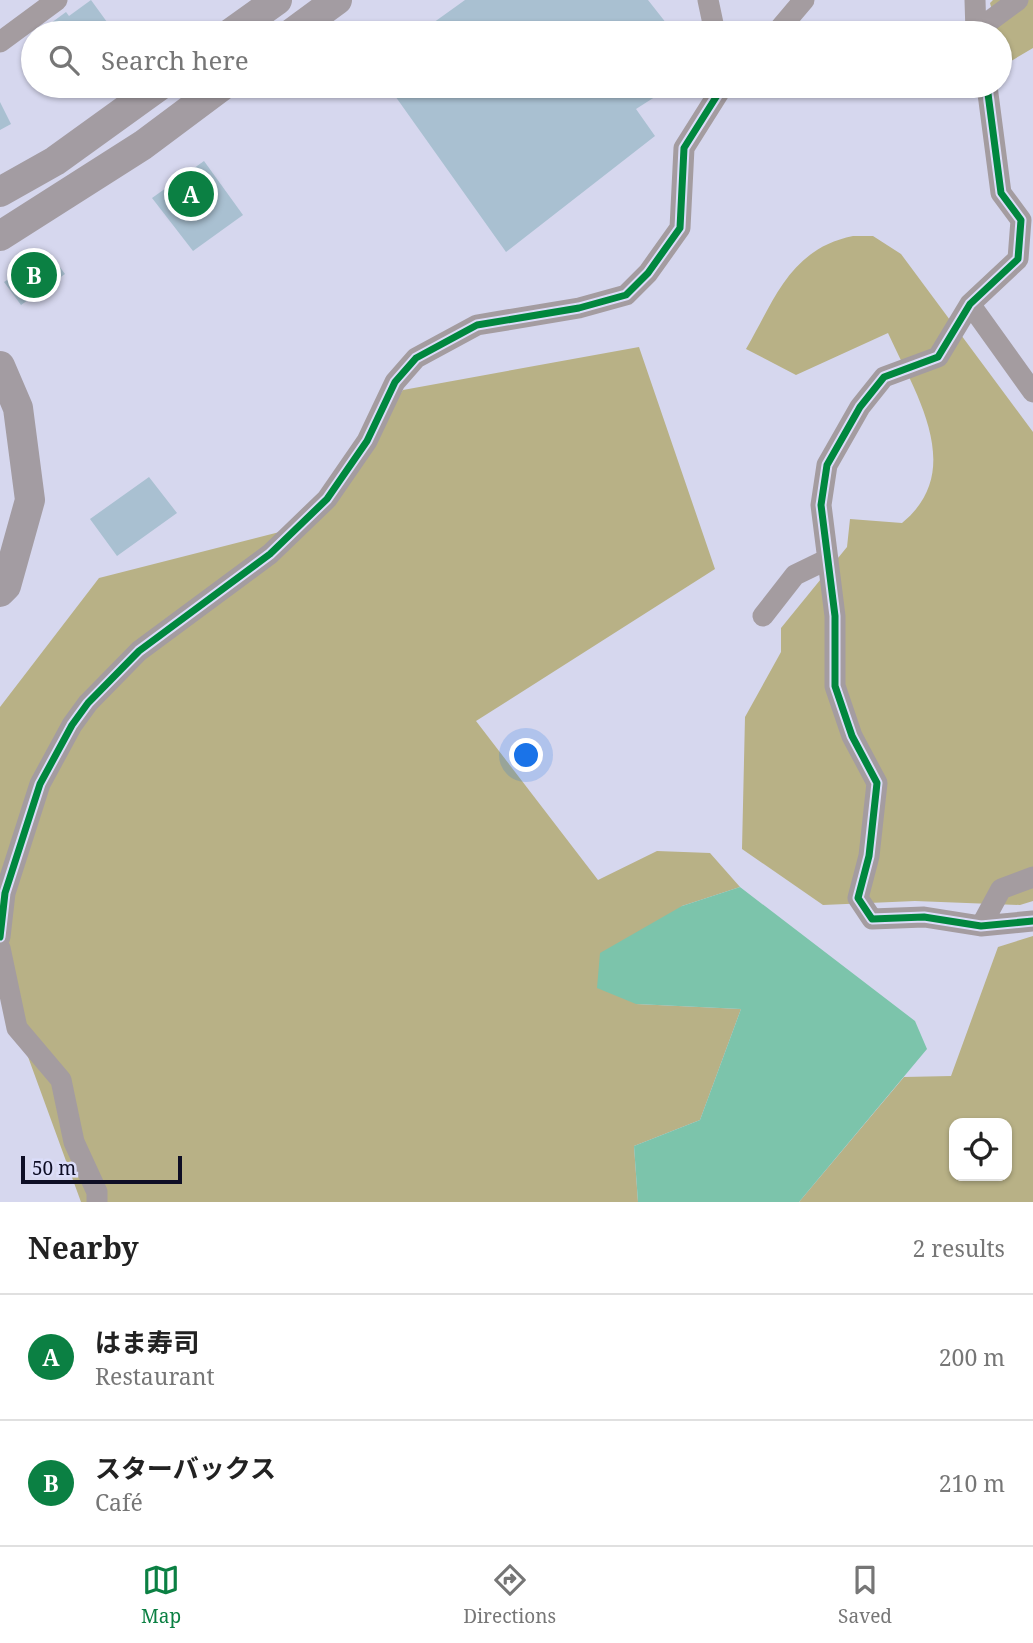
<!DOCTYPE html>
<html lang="en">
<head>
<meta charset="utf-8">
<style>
  body { margin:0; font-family:"Noto Serif","Noto Sans JP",serif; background:#f6f6f6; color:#222 }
  .controls { position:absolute; right:21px; bottom:21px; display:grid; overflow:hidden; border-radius:14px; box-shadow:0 2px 5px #0004 }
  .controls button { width:63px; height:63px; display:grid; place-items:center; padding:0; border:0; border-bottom:2px solid #e0e0e0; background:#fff; color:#222; font:35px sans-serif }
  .scale { position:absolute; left:21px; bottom:18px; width:161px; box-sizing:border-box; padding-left:7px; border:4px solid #0e0e25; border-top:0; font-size:19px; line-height:24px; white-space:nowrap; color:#0e0e25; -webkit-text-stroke:5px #dbddf9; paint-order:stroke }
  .you { position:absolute; left:527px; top:756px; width:24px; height:24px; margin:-18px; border:5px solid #fff; border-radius:50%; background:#1a73e8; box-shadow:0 0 0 10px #1a73e833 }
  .badge { display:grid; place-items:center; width:46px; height:46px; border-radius:50%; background:#0b8043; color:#fff; font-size:23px; font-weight:700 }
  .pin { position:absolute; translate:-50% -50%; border:4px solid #fff; box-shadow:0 2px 7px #0006 }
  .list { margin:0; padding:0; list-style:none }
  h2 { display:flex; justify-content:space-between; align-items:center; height:91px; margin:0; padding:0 28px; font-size:30px }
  h2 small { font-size:23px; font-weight:400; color:#767676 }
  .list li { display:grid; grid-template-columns:46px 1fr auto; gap:21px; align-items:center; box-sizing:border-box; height:126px; padding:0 28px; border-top:2px solid #e0e0e0 }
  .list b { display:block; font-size:26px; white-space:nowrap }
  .list p { margin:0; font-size:23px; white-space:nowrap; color:#767676 }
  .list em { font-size:23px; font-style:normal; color:#767676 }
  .icon { flex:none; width:38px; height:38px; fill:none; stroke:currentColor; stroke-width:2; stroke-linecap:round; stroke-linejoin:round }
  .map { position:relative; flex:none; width:1033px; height:1202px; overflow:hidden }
  .search { position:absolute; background:#fff; box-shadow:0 2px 5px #0004; left:21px; right:21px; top:21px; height:77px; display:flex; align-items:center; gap:18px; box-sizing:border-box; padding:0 24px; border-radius:38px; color:#767676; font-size:26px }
  .sheet { height:343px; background:#fff }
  nav { display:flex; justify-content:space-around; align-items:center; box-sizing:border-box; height:98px; border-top:2px solid #e0e0e0; background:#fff; font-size:19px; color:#767676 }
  nav a { display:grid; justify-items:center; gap:4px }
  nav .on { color:#0b8043 }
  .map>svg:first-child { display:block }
</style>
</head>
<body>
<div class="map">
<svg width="1033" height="1202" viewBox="0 0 1033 1202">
  <rect width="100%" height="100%" fill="#d6d7ee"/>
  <path fill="#b8b186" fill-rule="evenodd" d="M 993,0 L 1033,0 L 1033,48 L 1006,64 L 990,3 Z
    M 853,236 L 873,236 L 901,254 L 1033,432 L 1033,901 L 1020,905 L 915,901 L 823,905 L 742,849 L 745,717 L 781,652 L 781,628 L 847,547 L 850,519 L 902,523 C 967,470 915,393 888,333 L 796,375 L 746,349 C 775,299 790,249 853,236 Z
    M 639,347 L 715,569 L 476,721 L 598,880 L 657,851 L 710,853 L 740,887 L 682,906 L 636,1004 L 741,1009 L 700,1120 L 634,1146 L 638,1202 L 81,1202 L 0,980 L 0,707 L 99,578 L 307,525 L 403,390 Z
    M 1033,936 L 1033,1202 L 799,1202 L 904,1077 L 951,1076 L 998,947 ZM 1007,1123 L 1007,1176 L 954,1176 L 954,1123 Z"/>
  <path fill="#7cc4ab" d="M 740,887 L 915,1021 L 927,1049 L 799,1202 L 638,1202 L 634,1146 L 700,1120 L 741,1009 L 636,1004 L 597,988 L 600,953 L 682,906 Z"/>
  <path fill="#a9c0d1" d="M 91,0 L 115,33 L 59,33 L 51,23 L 66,12 L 69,16 Z
    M 465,0 L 648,0 L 674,33 L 419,33 Z
    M 388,86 L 672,86 L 636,109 L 655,136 L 506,252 Z
    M 0,102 L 11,124 L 0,130 Z
    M 204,161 L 243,215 L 193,251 L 152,198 Z
    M 43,254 L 46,258 L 51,255 L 65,274 L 21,305 L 4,282 Z
    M 149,477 L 177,513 L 117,556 L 90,519 Z"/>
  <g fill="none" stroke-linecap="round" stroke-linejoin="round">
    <path stroke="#a49ca0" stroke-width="21" d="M 708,0 L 715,33
      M 975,0 L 976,33
      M 976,31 L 1018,0
      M 776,33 L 804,0
      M 0,42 L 57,0
      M 987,86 L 1001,193 L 1021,220 L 1018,259 L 970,304 L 938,357 L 884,377 L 860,407 L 827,465 L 821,505 L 835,616 L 835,686 L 852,736 L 877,783 L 869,856 L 858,898 L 872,919 L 924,917 L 981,926 L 1033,921
      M 970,304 L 1033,392
      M 763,616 L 795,575 L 828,559
      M 981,926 L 1001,889 L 1033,877
      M 0,937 L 5,893 L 40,784 L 72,725 L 88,703 L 139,651 L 270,554 L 327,499 L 367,441 L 395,382 L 416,358 L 477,325 L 579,308 L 626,295 L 648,273 L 680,228 L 684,148 L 723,86
      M 0,948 L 17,1028 L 61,1080 L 74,1142 L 97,1192 L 97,1202"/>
    <path stroke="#a39ca2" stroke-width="30" d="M 231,33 L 277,0
      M 292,33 L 337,0
      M 0,192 L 55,161 L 159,86
      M 0,236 L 143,145 L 222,86
      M 0,366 L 18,408 L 30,500 L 6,586 L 0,592"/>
    <defs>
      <path id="cycleway" d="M 987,86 L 1001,193 L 1021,220 L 1018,259 L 970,304 L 938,357 L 884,377 L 860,407 L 827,465 L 821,505 L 835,616 L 835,686 L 852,736 L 877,783 L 869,856 L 858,898 L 872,919 L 924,917 L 981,926 L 1033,921
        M 0,937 L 5,893 L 40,784 L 72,725 L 88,703 L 139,651 L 270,554 L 327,499 L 367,441 L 395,382 L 416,358 L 477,325 L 579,308 L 626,295 L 648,273 L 680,228 L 684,148 L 723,86"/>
    </defs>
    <use href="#cycleway" stroke="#dbddf9" stroke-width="11"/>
    <use href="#cycleway" stroke="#00873e" stroke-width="7"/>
  </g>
</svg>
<div class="controls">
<button><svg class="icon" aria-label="locate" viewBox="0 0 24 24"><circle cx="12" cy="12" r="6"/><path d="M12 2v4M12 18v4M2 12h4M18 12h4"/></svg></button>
</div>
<div class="scale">50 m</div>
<div class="you"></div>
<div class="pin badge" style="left:191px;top:194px">A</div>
<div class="pin badge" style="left:34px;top:275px">B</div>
<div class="search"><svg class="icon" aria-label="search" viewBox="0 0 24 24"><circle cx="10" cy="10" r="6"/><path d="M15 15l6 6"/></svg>Search here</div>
</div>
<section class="sheet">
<h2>Nearby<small>2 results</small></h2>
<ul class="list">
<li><span class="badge">A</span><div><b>はま寿司</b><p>Restaurant</p></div><em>200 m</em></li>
<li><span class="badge">B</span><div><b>スターバックス</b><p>Café</p></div><em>210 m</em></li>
</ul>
</section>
<nav>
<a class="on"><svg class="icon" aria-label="map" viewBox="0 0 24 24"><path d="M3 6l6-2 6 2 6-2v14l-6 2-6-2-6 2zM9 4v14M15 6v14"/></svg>Map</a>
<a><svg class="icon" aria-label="directions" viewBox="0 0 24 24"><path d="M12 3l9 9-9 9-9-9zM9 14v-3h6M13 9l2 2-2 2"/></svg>Directions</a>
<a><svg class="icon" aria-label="saved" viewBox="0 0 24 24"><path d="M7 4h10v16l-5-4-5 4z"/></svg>Saved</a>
</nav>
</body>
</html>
